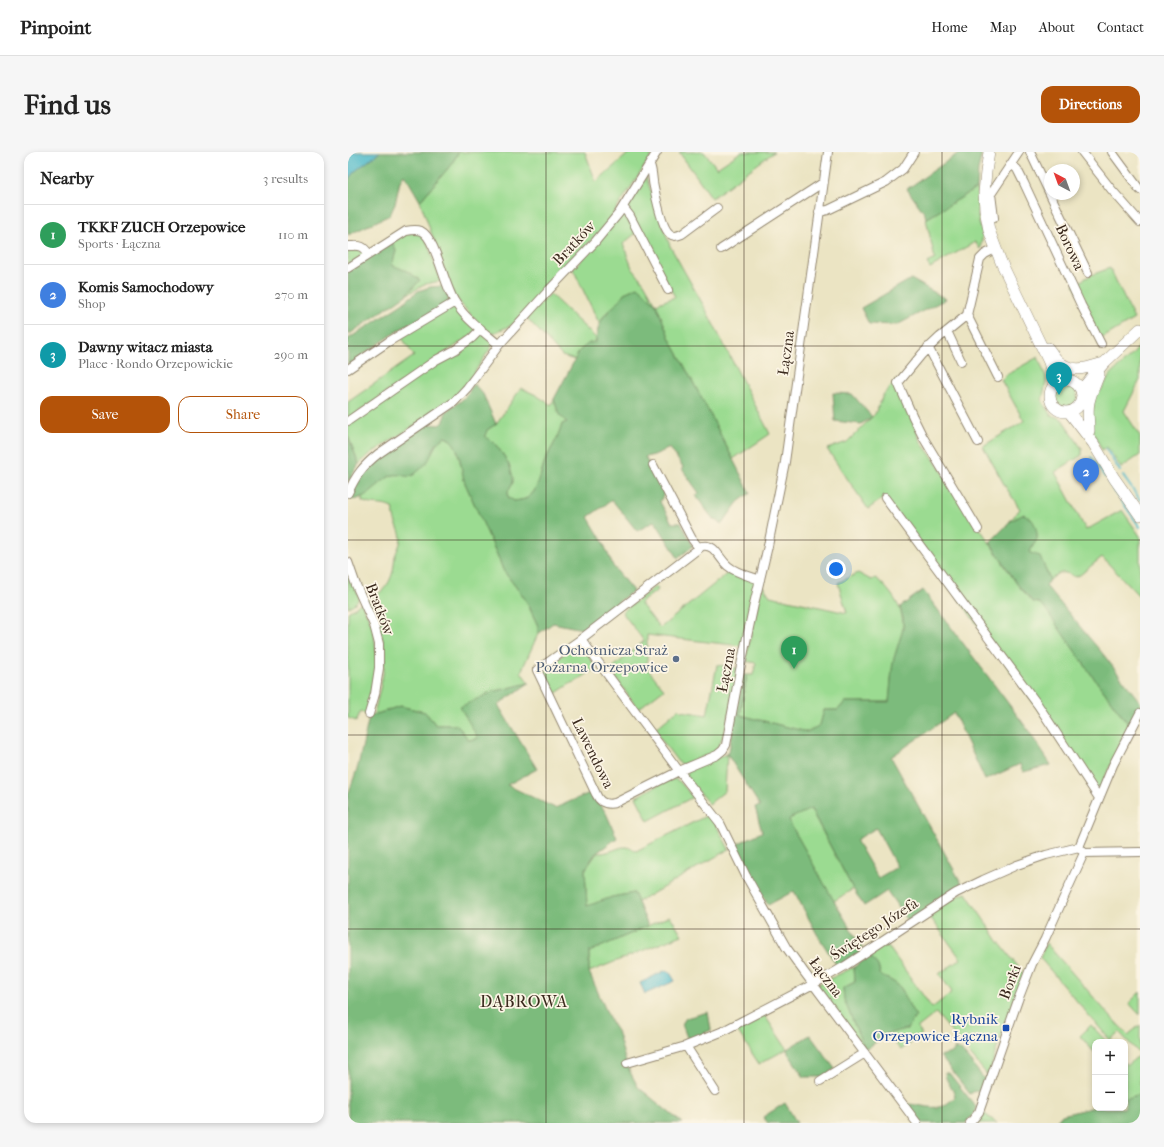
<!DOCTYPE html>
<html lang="en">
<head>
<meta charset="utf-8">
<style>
  body { margin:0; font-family:"IM FELL French Canon",serif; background:#f6f6f6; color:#222 }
  .controls { position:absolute; right:12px; bottom:12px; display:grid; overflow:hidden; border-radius:8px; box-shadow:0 2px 6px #0003 }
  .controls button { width:36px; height:36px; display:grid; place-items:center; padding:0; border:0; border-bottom:1px solid #e0e0e0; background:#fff; color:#222; font:20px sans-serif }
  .compass { position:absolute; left:696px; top:12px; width:36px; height:36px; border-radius:50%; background:#fff; box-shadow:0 2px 6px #0003; rotate:319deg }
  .you { position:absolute; left:488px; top:417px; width:14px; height:14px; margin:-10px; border:3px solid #fff; border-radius:50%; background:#1a73e8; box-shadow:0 0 0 6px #1a73e833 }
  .badge { display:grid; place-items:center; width:26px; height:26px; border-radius:50%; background:#b45309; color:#fff; font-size:13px; font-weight:700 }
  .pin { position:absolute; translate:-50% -33px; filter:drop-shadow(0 1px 2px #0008) }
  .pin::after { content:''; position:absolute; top:21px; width:14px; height:12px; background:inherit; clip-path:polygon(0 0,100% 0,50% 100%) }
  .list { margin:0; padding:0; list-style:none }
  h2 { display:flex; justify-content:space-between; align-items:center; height:52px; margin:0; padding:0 16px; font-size:17px }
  h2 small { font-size:13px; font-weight:400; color:#767676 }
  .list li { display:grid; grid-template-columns:26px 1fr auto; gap:12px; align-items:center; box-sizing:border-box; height:60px; padding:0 16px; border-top:1px solid #e0e0e0 }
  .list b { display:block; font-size:15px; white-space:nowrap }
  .list p { margin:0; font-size:13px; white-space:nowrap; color:#767676 }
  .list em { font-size:13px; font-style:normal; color:#767676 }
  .actions { display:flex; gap:8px; padding:12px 16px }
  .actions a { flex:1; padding:9px 0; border:1px solid #b45309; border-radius:12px; text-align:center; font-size:14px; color:#b45309 }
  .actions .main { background:#b45309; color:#fff }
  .map { position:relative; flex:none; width:792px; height:971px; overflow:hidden; border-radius:12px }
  header { display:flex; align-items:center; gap:24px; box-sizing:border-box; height:56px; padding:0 20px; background:#fff; border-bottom:1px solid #e0e0e0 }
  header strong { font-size:19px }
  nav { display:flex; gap:22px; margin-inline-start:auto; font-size:14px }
  .intro { display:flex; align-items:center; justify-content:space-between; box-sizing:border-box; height:96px; padding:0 24px }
  h1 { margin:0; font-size:28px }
  .button { padding:10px 18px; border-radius:12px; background:#b45309; color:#fff; font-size:14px; font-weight:700 }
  main { display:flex; gap:24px; padding:0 24px }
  aside { flex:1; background:#fff; border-radius:12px; box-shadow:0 2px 6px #0003 }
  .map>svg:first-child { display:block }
</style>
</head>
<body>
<header>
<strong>Pinpoint</strong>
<nav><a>Home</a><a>Map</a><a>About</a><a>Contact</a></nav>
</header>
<div class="intro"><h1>Find us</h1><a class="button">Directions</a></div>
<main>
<aside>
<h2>Nearby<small>3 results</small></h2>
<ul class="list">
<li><span class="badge" style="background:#2e9e5b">1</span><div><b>TKKF ZUCH Orzepowice</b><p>Sports · Łączna</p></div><em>110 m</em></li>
<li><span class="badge" style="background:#3f7fe0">2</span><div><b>Komis Samochodowy</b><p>Shop</p></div><em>270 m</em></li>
<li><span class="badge" style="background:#0f9aa8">3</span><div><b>Dawny witacz miasta</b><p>Place · Rondo Orzepowickie</p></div><em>290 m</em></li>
</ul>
<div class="actions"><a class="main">Save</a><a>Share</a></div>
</aside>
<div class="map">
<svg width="792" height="971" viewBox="0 0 792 971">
  <rect width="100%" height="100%" fill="#fcf5e5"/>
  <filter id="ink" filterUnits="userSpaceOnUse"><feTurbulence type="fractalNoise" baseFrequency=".025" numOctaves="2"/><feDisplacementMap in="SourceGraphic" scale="8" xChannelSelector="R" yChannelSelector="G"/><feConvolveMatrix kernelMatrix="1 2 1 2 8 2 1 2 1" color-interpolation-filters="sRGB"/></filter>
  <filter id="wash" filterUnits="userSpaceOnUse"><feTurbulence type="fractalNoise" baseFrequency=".012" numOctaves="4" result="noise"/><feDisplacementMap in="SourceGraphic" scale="16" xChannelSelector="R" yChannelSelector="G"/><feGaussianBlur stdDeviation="0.9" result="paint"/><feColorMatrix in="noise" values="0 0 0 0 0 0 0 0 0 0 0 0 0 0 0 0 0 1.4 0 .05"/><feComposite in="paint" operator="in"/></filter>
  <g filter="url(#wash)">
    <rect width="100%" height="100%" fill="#ebe4c3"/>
    <path fill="#9bdb91" stroke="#6b8258" d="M 111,0 L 237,0 L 248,30 L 282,0 L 306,0 L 256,76 L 229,102 L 164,173 L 143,182 L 131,172 L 106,144 L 101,131 L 72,49 L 102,14 Z
      M 331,0 L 356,0 L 369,16 L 393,0 L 426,0 L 364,46 Z
      M 298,25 L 322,94 L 357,156 L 422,282 L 385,307 L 363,264 L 322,187 L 308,152 L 290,135 L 276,141 L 271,150 L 259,160 L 251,171 L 225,117 L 276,58 L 289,80 L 275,92 L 284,116 L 296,131 L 308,152 L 327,145 L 279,55 Z
      M 629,36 L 630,64 L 632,76 L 635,82 L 632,97 L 627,90 L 582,116 L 579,111 L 587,107 L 578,67 Z
      M 71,80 L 79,90 L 93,129 L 78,132 L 58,143 L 72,128 L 44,113 L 48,99 L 44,90 L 60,81 Z
      M 0,96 L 12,97 L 15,103 L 0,113 Z
      M 762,116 L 786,167 L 753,187 L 726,133 L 743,123 Z
      M 202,142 L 248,186 L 248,190 L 232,198 L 227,208 L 214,204 L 179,166 Z
      M 103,155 L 109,157 L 129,177 L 122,184 L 0,267 L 0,250 L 66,204 L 53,184 Z
      M 134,181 L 144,190 L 144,194 L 109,246 L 22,302 L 11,312 L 0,284 L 0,271 Z
      M 792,193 L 792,228 L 776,259 L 792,284 L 792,303 L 773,316 L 759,295 L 754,298 L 746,282 L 743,268 L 748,238 L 752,240 L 762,223 L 786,201 Z
      M 690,205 L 698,225 L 698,230 L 694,248 L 698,256 L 703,263 L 714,267 L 734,297 L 734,303 L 707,320 L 738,378 L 774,358 L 792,384 L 792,445 L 754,405 L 732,423 L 727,425 C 716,419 712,419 702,428 C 696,415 696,407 682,401 C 683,394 689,390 689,382 L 669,365 L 656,376 L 672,357 L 657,334 L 635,294 L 676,269 L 653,228 L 658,223 Z
      M 548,228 L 568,276 L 571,286 L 575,293 L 585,306 L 669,432 L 685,450 L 691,451 L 696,454 L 743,522 L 781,573 L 750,640 L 537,345 L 520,357 L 479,297 L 499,290 L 527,262 L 535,243 Z
      M707 244a11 11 0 1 1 22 0a11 11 0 1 1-22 0Z
      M 173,236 L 188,243 L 203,253 L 206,247 L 211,263 L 219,270 L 214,272 C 211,285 203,296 197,309 C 193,319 191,335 183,343 C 178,348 172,348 166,349 L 160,345 L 160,339 L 165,330 L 162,315 L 156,304 L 148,293 L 136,284 L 139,278 L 148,272 Z
      M 97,285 L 104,289 L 108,294 L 112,309 L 117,331 L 151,407 L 155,418 L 177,447 L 190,474 L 190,482 L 173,520 L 181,531 L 144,540 L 130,586 L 121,588 L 109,573 L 88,573 L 77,560 L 52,554 L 26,563 C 30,543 37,522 37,501 C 36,484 25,464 20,448 C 33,441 41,435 45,419 C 46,414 46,409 47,404 C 49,398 53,392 53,386 C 52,375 44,369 46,357 C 42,355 37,353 33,353 C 25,352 22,353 14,349 L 14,345 L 39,326 L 47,322 L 62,324 L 67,322 L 78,311 L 90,289 Z
      M 0,418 L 11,445 C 9,450 6,453 0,455 Z
      M 381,420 L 410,428 L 394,494 L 299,483 L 299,516 L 316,537 L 290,557 L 262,518 L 296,489 L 274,460 L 308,434 L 310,438 L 292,451 L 312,476 Z
      M 510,421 L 523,428 L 528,426 C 542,438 556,456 555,475 C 555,483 548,499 546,508 C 543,522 543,536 541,550 L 497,550 L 490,558 L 476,558 L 472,574 L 459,580 L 392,563 L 399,523 L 405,523 L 408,511 L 397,509 L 413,437 L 415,434 L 422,444 L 499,461 L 490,431 Z
      M 13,450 L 26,478 L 29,512 L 18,563 L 13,559 L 8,569 L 0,566 L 0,460 L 8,455 Z
      M 231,494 L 236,496 L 248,516 L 226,531 L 225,530 L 205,543 L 198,527 L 196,521 L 200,514 L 225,495 Z
      M 369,513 L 390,516 C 387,532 378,592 366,599 C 359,604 343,609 334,612 L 330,610 L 306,578 L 331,557 L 333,559 L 359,563 Z
      M 379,602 L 377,639 L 361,652 L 339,626 L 339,620 L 342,617 Z
      M 327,627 L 332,630 L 345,645 L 300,669 L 288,645 L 312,632 Z
      M 462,656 L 505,737 L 486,749 L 443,673 L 441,667 Z
      M 360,663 L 366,669 L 381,697 L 290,750 L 286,741 L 264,745 L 239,755 L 237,718 L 249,701 C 252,701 256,701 259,700 C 272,697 275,691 288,699 Z
      M 618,741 L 650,789 L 675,821 C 668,841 662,861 655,880 C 649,895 644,909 641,925 L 588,861 L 569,876 L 574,882 L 553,898 L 539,882 L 568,864 C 561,855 559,847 554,838 C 550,831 540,827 533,824 L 530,814 L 522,804 L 537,790 L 584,856 L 604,840 L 591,822 L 613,807 L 580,762 L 610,744 Z
      M 322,764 L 334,783 L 241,820 L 241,800 Z
      M 698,791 L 762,864 L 780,883 L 792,873 L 792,942 L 777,947 L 777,910 L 780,913 L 792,902 L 771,880 L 762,888 L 692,806 Z
      M 506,815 L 507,830 L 495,836 L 496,847 L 517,898 L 469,833 Z
      M 792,840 L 792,863 L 781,851 Z
      M 415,861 L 439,897 L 411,912 L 387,875 Z
      M 743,873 L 759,890 L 747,890 L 747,901 L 732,884 Z
      M 634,960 L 649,971 L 627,971 Z"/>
    <path fill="#7cbb7b" stroke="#5c724c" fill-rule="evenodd" d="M 32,0 L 111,0 L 102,14 L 72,49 L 61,30 L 56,23 L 52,29 L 47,52 L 42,63 L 0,83 L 0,28 L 6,20 Z
      M 612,0 L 634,0 L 630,18 L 629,36 L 578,67 L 577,62 L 559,37 Z
      M 44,90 L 48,99 L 44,113 L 59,119 L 72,128 L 58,143 L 0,183 L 0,119 Z
      M 563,127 L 598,147 L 549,173 L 521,172 L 513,156 Z
      M 95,134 L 101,146 L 99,152 L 51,178 L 0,213 L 0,187 L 54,152 L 70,139 L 82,135 Z
      M 290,135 L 308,152 L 322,187 L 363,264 L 402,341 L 390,350 L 374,372 L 365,367 L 348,344 L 351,341 L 334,317 L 335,315 L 322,296 L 306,303 L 297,305 L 316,341 L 312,350 L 324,371 L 333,371 L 345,394 L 330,406 L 307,369 L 289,379 L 264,348 L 240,365 L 255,390 L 265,414 L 285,439 L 270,450 L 265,457 L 234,477 L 205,471 L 190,482 L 190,474 L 181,454 L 177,447 L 155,418 L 151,407 L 117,331 C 112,317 113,290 97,285 C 87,289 85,300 80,309 C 77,313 73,317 69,320 C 60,329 55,321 46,323 C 43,323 40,325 38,327 C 29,333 13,351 2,347 L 3,343 L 17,316 L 79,272 L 91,273 L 96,270 C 96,255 105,256 114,248 C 119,244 122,237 126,232 L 135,242 L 148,272 L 139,278 L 137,284 L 148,293 L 156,304 L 162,315 L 165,325 L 165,330 L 160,339 L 160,345 L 166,349 C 172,348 179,348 183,343 C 191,335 193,319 197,309 C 203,296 211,285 214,272 L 219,270 L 211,263 L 206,247 L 232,198 L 241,191 L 248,190 C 249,179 251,169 259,161 C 266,153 271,151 276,141 Z
      M 485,241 L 504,242 L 524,265 L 513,272 L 487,269 Z
      M 0,284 L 11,312 L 7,318 L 0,331 Z
      M 676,362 C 678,364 682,365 684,368 C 687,371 690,382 689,387 C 687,392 683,395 682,401 L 692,404 L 702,428 L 698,434 L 755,502 L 792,550 L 792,555 L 781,573 L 743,522 L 696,455 L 691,451 L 685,450 L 669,432 L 642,390 L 663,369 Z
      M 575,438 L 678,575 L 703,613 L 675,620 L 672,612 L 637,628 L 606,561 L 543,605 L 615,734 L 561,770 L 539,739 L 516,754 L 505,737 L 463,657 L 441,667 L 443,673 L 486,749 L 516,799 L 489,814 L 469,782 L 446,739 L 420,753 C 408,733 397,714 389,692 L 414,680 L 407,655 L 412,654 L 379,602 L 381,600 L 394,523 L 399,523 L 392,563 L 459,580 L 472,573 L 476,558 L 490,558 L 497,550 L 541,550 L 544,517 L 546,506 L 555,477 L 555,466 L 552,455 ZM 528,676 L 549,715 L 530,726 L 508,688 Z
      M 181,531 L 150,553 L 189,617 L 159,633 L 207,656 L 244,640 L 258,661 L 269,686 L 247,702 L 237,718 L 239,754 L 264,745 L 286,741 L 300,774 L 241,800 L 241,820 L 263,870 L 269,879 L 279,914 L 290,935 L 334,971 L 0,971 L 0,643 L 10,614 L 21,565 L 26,563 L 52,554 L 77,560 L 88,573 L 109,573 L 121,588 L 130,586 L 112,555 L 144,540 Z
      M 522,804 L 530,814 L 533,824 C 540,827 550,831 554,838 C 559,847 561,855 568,864 L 559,877 L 539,882 L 517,898 L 496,848 L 495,836 L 507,830 L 506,815 Z
      M 360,860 L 363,878 L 340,888 L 334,872 L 338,866 Z
      M 462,883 L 487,917 L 473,925 L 456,925 L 440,901 L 439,897 Z
      M 607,896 L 613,898 L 638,929 L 636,937 L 625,940 L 622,942 L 592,904 L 604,901 Z
      M 597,921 L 601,921 L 628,955 L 628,959 L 618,971 L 573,971 L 559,952 C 571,952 586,959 597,953 C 600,951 604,948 607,945 C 605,935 598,931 597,921 Z
      M 792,942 L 792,971 L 707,971 L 714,963 L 747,955 L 747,956 L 777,956 L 777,947 Z
      M 437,951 L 449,971 L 420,971 L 415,965 Z"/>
    <path fill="#4ebaca" stroke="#447274" d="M 0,0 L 32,0 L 6,20 L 0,28 Z
      M 318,818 L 321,819 L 327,829 L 297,842 L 292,831 Z"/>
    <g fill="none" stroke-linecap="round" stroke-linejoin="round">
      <path stroke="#4ebaca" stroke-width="2" d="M 758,297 L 772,319
        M 743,305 L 757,325
        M 775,324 L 792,348
        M 761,331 L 792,375"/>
    </g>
  </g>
  <g filter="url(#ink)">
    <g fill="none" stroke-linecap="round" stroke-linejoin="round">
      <defs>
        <path id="street" d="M 480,0 L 437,310 L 420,394 L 406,452 L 392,518 L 378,593 L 375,598 L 369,603 L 331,619 L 372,671 L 398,724 L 438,795 L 456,820 L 569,971
          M 682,0 L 702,42
          M 734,0 L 763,37 L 792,70
          M 764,0 L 792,38
          M 663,12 L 669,17 L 676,31 L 733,153 L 753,192
          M 302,13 C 305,20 304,27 306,35 C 308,45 314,77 322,82 C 326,85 329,84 334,82 L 369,56
          M 702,42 L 740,121
          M 275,55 L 282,64 L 320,138
          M 471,60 L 480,58 L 538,30 L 555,17 L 566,0
          M 646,66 L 643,42 L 671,0
          M 0,94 C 12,94 14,92 21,102
          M 373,97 L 476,30
          M 0,116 L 58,79 C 63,78 68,77 73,79 C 88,86 96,134 107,150 C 117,167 136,180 151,193
          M 619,163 L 650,225
          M 599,179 L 613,209
          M 580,195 L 630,290
          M 0,217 L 40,190 L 107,150
          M 0,269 L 88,208 L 107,198 L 124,186 L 133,177
          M 305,313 L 344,387 L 351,396
          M 0,341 C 8,323 15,314 30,302 L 106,250 L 119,236 L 151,193 L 201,138 L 247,90 L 271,61 L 309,0
          M 537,346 L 690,553 L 751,646
          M 630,377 L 575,285 L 565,265 L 550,231 L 574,202 L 592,185 L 619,163 L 632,107 L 637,102 L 647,97
          M 0,410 L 8,433 L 26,473 L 31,492 L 31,516 L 27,542 L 21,562
          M 233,487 L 331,619 L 267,651 C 258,653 252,651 248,642 L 189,518 L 233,487 L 354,394 C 367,391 371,407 380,414 C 388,421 401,424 412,428
          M 731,695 L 765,613 L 792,561
          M 733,697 L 736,701 L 792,700
          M 338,894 L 367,939
          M 279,911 L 338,894 L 373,880 L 473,828 L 497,814 L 608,741 L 635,728 L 669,713 L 698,703 L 731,695
          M 472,929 L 517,901
          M 622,971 L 631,960 L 670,848 L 684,812 L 697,787 L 736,701"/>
        <path id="secondary" d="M 641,0 L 638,20 L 636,41 L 637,57 L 641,78 L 653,110 L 701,210 L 707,233
          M 700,196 C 703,200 706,205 710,209 C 725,222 739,216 756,211
          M702 244a16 16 0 1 1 32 0a16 16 0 1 1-32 0Z
          M 733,238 L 756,211 L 792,177
          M 721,260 L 745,291 L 766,326 L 792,363
          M 741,279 C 741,269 739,259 741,250 C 743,240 748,231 751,222"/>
      </defs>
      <use href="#street" stroke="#938770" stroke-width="10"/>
      <use href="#secondary" stroke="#938770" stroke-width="12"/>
      <use href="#street" stroke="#fff" stroke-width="8"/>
      <use href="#secondary" stroke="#fff" stroke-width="11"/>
    </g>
  </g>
  <path fill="none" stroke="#3b2a1e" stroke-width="1" stroke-opacity="0.55" d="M 198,0 L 198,971M 396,0 L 396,971M 594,0 L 594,971M 0,194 L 792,194M 0,388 L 792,388M 0,583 L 792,583M 0,777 L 792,777"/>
  <circle fill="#5c6f8a" stroke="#fcf5e5" stroke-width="1.5" cx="328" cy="507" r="4"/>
  <rect fill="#1a4fb4" stroke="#fcf5e5" stroke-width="1.5" x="654" y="872" width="8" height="8" rx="2"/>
  <g text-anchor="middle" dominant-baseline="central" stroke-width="3.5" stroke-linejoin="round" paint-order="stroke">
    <g font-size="15" fill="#3b2a1e" stroke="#fcf5e5">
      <text transform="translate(226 91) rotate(-47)">Bratków</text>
      <text transform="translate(722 95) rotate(65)">Borowa</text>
      <text transform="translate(438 201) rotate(-82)">Łączna</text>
      <text transform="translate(32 457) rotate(69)">Bratków</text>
      <text transform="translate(378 518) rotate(-79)">Łączna</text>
      <text transform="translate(245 601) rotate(64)">Lawendowa</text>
      <text transform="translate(526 777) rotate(-33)">Świętego Józefa</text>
      <text transform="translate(478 825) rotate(53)">Łączna</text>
      <text transform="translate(662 830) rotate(-69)">Borki</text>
    </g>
    <g font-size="15" fill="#4e5e75" stroke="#fcf5e5" text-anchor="end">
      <text x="320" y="498">Ochotnicza Straż<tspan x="320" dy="17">Pożarna Orzepowice</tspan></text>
    </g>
    <g font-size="15" fill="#164399" stroke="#fcf5e5" text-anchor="end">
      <text x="650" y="867">Rybnik<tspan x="650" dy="17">Orzepowice Łączna</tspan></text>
    </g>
    <g font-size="16" letter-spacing="1" fill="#3b2a1e" stroke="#fcf5e5">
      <text x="176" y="849">DĄBROWA</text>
    </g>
  </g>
</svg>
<div class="controls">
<button>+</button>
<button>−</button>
</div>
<svg class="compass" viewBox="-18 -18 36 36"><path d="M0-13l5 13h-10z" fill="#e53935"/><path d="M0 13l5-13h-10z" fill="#767676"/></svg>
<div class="you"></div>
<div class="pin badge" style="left:446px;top:517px;background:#2e9e5b">1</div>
<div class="pin badge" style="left:738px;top:339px;background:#3f7fe0">2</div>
<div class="pin badge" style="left:711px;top:243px;background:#0f9aa8">3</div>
</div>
</main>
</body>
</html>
